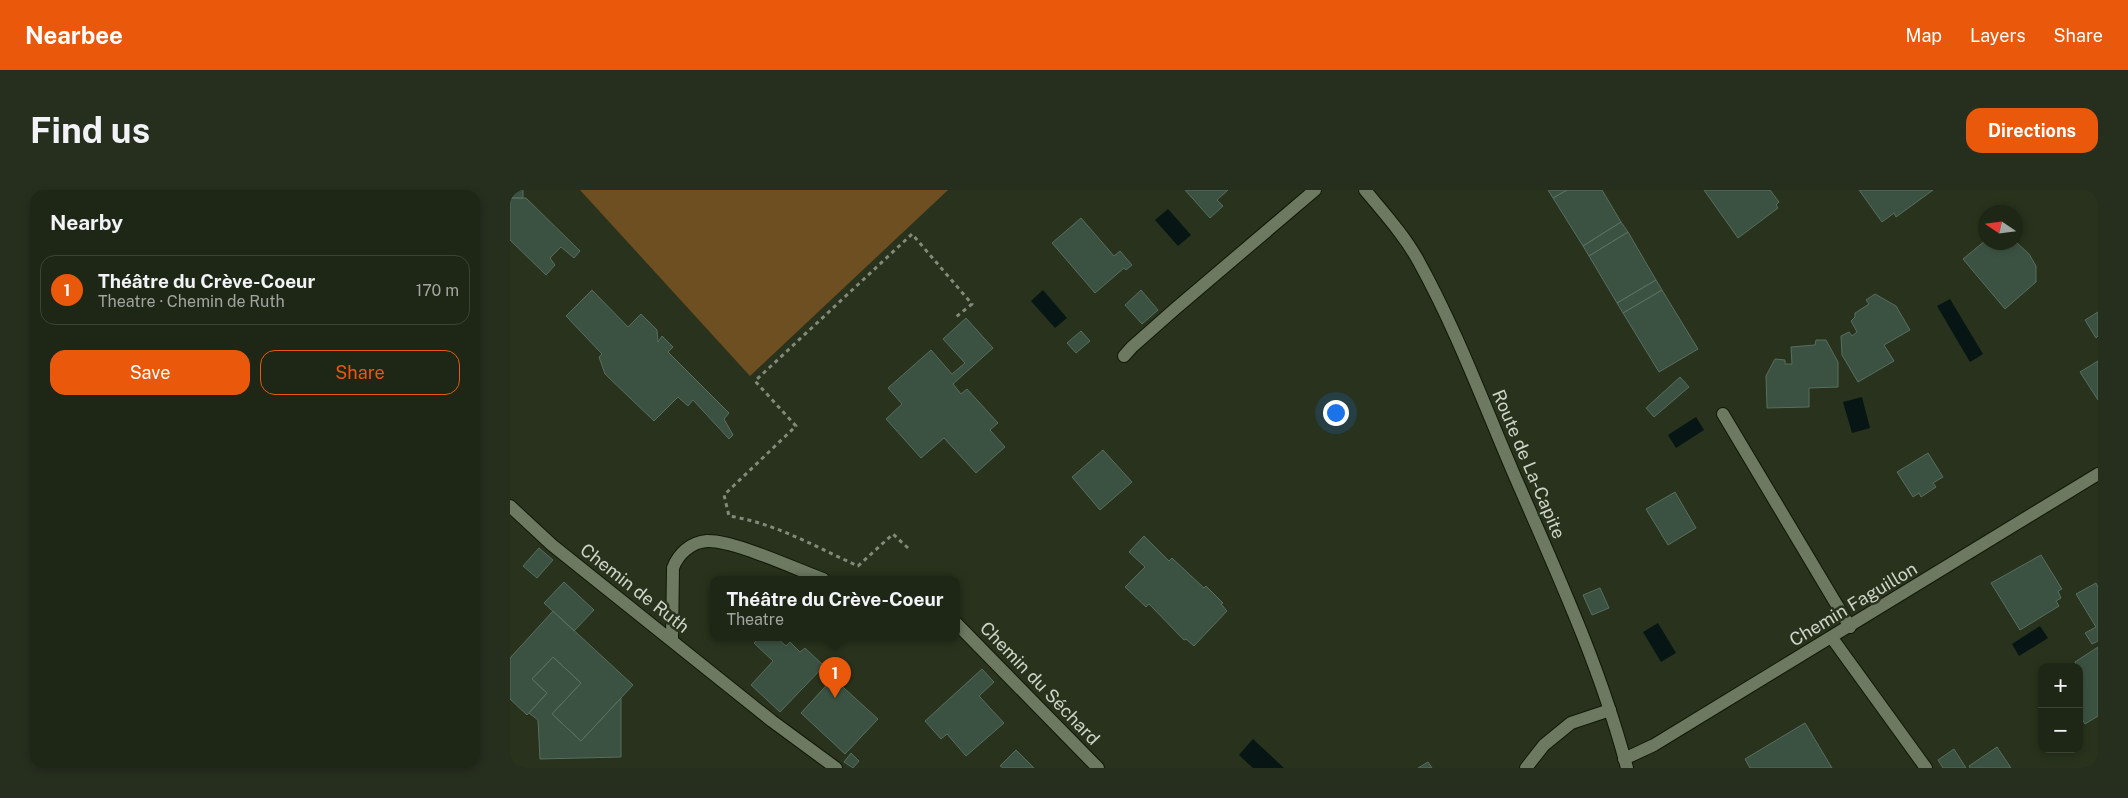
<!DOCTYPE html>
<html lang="en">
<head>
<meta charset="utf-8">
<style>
  body { margin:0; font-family:"Public Sans",sans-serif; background:#262e1e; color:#f1f3f6 }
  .controls { position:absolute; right:15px; bottom:15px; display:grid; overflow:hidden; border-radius:10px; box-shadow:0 2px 8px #0003 }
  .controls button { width:45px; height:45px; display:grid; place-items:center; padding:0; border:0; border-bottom:1px solid #3c4334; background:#1e2615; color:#f1f3f6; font:25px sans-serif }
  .compass { position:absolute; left:1468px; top:15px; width:45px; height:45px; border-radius:50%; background:#1e2615; box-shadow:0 2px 8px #0003; rotate:283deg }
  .you { position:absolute; left:825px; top:222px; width:18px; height:18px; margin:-12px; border:4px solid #fff; border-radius:50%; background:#1a73e8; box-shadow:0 0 0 8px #1a73e833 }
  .badge { display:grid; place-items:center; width:32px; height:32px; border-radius:50%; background:#ea580c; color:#fff; font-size:16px; font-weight:700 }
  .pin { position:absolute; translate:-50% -41px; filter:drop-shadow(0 1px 2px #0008) }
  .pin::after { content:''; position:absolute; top:26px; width:18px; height:15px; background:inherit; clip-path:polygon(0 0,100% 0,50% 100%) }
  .popup { position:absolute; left:200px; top:386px; width:250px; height:65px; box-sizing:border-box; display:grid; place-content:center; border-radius:10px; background:#1e2615; filter:drop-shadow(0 1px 4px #0005); font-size:16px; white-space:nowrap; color:#a1a5a0 }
  .popup b { font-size:19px; color:#f1f3f6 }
  .popup::after { content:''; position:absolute; left:50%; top:100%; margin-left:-10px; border:10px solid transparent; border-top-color:#1e2615 }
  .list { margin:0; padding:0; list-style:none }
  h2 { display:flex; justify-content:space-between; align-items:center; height:65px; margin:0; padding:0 20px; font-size:21px }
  h2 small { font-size:16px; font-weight:400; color:#a1a5a0 }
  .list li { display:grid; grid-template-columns:32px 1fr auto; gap:15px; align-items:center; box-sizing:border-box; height:70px; margin:0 10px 10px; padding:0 10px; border:1px solid #3c4334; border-radius:15px }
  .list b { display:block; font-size:19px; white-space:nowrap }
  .list p { margin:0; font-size:16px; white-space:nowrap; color:#a1a5a0 }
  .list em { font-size:16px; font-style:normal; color:#a1a5a0 }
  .actions { display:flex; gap:10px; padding:15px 20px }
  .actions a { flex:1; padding:11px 0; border:1px solid #ea580c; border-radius:15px; text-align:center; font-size:18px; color:#ea580c }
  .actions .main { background:#ea580c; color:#fff }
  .map { position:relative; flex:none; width:1588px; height:578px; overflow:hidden; border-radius:15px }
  header { display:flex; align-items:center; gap:30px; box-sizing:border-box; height:70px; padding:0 25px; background:#ea580c; color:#fff }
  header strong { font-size:24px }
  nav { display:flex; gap:28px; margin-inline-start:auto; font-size:18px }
  .intro { display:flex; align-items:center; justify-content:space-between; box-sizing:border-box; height:120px; padding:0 30px }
  h1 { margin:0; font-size:35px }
  .button { padding:12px 22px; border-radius:15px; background:#ea580c; color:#fff; font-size:18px; font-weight:700 }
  main { display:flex; gap:30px; padding:0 30px }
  aside { flex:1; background:#1e2615; border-radius:15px; box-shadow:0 2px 8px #0003 }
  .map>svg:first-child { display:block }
</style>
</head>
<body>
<header>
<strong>Nearbee</strong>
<nav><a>Map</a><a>Layers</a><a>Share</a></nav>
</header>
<div class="intro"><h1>Find us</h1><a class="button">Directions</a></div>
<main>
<aside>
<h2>Nearby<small></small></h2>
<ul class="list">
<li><span class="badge">1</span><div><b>Théâtre du Crève-Coeur</b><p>Theatre · Chemin de Ruth</p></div><em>170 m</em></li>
</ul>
<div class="actions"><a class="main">Save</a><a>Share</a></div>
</aside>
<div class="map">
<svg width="1588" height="578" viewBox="0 0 1588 578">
  <rect width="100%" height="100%" fill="#28321c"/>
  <path fill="#6e4f21" d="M 70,0 L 438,0 L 240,186 Z"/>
  <path fill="#071614" d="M 658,19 L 681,45 L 668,56 L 645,30 Z
    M 533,100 L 557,128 L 545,138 L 521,111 Z
    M 1440,109 L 1473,164 L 1460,172 L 1427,116 Z
    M 1352,207 L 1360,238 L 1342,243 L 1333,212 Z
    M 1186,227 L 1194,240 L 1166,258 L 1158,245 Z
    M 1148,433 L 1166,463 L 1151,472 L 1133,442 Z
    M 1530,436 L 1538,448 L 1509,466 L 1502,454 Z
    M 743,549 L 774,578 L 743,578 L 729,565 Z"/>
  <path fill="#3b5242" stroke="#576f5f" d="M 0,0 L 13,0 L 13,8 L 0,8 Z
    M 675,0 L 718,0 L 707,10 L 713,16 L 700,28 Z
    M 1038,0 L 1057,0 L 1043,8 Z
    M 1057,0 L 1092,0 L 1111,32 L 1073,56 L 1043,8 Z
    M 1194,0 L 1260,0 L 1269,12 L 1266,15 L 1268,18 L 1228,48 Z
    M 1349,0 L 1423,0 L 1386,27 L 1384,23 L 1372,32 Z
    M 0,8 L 16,8 L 70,61 L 64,68 L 51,57 L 40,68 L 45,75 L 36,85 L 0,50 Z
    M 571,28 L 604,66 L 610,61 L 622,75 L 616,80 L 614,78 L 585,103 L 542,53 Z
    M 1111,32 L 1118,42 L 1079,66 L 1073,56 Z
    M 1118,42 L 1146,90 L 1107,113 L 1079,66 Z
    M 1476,50 L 1476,52 L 1506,52 L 1519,64 L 1526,76 L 1526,92 L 1495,119 L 1453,69 Z
    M 1146,90 L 1152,100 L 1113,123 L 1107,113 Z
    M 82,100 L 118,137 L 131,124 L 147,140 L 148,152 L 152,146 L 163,157 L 158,162 L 219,223 L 214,229 L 223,245 L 219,249 L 183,210 L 178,216 L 168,207 L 144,231 L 95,184 L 89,167 L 92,164 L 56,126 Z
    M 631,100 L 648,120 L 632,134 L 615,115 Z
    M 1152,100 L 1188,159 L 1149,182 L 1113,123 Z
    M 1365,104 L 1386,116 L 1400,140 L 1374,155 L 1384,171 L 1348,192 L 1332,165 L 1331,146 L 1339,142 L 1342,146 L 1347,142 L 1341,131 L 1345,127 L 1345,123 L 1359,114 L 1356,110 Z
    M 1588,122 L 1588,146 L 1586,148 L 1575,130 Z
    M 456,128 L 483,158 L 443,194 L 451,204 L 457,199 L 488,233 L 480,240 L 495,257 L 466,283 L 434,248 L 411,268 L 376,229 L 392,214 L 378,198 L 421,160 L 442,184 L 455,173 L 433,149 Z
    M 571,141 L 580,151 L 566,163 L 557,153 Z
    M 1306,150 L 1316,150 L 1328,172 L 1328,197 L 1299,198 L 1299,217 L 1257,218 L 1256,186 L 1265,169 L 1275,170 L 1275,174 L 1282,174 L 1281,157 L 1305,155 Z
    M 1588,171 L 1588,210 L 1570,182 Z
    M 1170,187 L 1179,197 L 1144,227 L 1136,218 Z
    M 593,260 L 622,292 L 590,320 L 562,287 Z
    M 1418,263 L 1433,287 L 1423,293 L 1426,297 L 1411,307 L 1409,303 L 1403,307 L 1387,282 Z
    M 1165,302 L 1186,338 L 1158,355 L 1136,319 Z
    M 634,346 L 659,371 L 662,368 L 694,398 L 696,396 L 713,413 L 711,414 L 717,421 L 684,456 L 676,449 L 674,450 L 639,414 L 636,417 L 615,397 L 635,377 L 619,362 Z
    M 29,358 L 43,370 L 27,388 L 13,376 Z
    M 1531,365 L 1552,399 L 1548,401 L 1551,408 L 1546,411 L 1549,416 L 1510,440 L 1481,393 Z
    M 54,392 L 84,420 L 64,441 L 34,413 Z
    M 1586,393 L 1588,397 L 1588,451 L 1582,454 L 1575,443 L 1586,437 L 1566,404 Z
    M 1090,398 L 1099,418 L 1082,425 L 1073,405 Z
    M 43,421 L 123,495 L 71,551 L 42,524 L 71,493 L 43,467 L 22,489 L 37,503 L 17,525 L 0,509 L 0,468 Z
    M 250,447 L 266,447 L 276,456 L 280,452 L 290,462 L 295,458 L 314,476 L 270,522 L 241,495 L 263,471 L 244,453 Z
    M 1588,457 L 1588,526 L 1575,534 L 1569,524 L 1569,499 L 1573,496 L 1569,490 L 1569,477 L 1567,477 L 1565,472 Z
    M 43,467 L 71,493 L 42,524 L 71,551 L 111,508 L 111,567 L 30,569 L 28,530 L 19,523 L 37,503 L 22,489 Z
    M 472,479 L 484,492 L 469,506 L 494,533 L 456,566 L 437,544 L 431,549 L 415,531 Z
    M 323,488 L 368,529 L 335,564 L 291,523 Z
    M 1295,533 L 1322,578 L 1240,578 L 1235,569 Z
    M 1487,557 L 1501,578 L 1460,578 L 1459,576 Z
    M 1444,559 L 1456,578 L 1433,578 L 1428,570 Z
    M 506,560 L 524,578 L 493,578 L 490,576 Z
    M 341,563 L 349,571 L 343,578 L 334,572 Z
    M 918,572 L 922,578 L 908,578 Z"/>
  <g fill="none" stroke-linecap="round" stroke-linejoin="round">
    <defs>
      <path id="lane" d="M 1213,224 L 1340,437
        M 1016,578 L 1034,555 L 1061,533 L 1100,520"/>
      <path id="street" d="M 614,166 L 622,157 L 665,119 L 805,0
        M 0,316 L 42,355 L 262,531 L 326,578
        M 446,433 L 588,578
        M 1322,448 L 1416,578
        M 162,450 L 163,378 C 168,364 181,352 197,351 C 224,350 285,379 313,389
        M 1114,569 L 1144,555 L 1588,284"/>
      <path id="secondary" d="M 855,0 C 874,23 895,46 909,72 C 946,139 973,212 1003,282 C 1045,379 1090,475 1117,578"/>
    </defs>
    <use href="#lane" stroke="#111906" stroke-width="14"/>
    <use href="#street" stroke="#111906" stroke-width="14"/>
    <use href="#secondary" stroke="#111906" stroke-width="14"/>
    <path stroke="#838a79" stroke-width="3" stroke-dasharray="4 4" stroke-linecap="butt" d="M 398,358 L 383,344 L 348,376 C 306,357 265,333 219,326 L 214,305 L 286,236 L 245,191 L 402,44 L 462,114 L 446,127"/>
    <use href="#lane" stroke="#6d7961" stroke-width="12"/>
    <use href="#street" stroke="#6d7961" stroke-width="12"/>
    <use href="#secondary" stroke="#6d7961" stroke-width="12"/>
  </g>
  <g text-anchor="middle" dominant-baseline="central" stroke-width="5" stroke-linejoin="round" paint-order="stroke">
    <g font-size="18" fill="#ced4c7" stroke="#28321c">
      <text transform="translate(1019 274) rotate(67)">Route de La-Capite</text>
      <text transform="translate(125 398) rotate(38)">Chemin de Ruth</text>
      <text transform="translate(1343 414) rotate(-31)">Chemin Faguillon</text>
      <text transform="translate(530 493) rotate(46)">Chemin du Séchard</text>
    </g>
  </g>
</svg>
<div class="controls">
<button>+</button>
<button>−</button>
</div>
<svg class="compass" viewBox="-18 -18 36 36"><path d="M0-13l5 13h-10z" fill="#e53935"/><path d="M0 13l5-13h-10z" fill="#a1a5a0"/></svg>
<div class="you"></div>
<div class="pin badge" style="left:325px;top:508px">1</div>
<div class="popup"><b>Théâtre du Crève-Coeur</b>Theatre</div>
</div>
</main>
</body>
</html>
